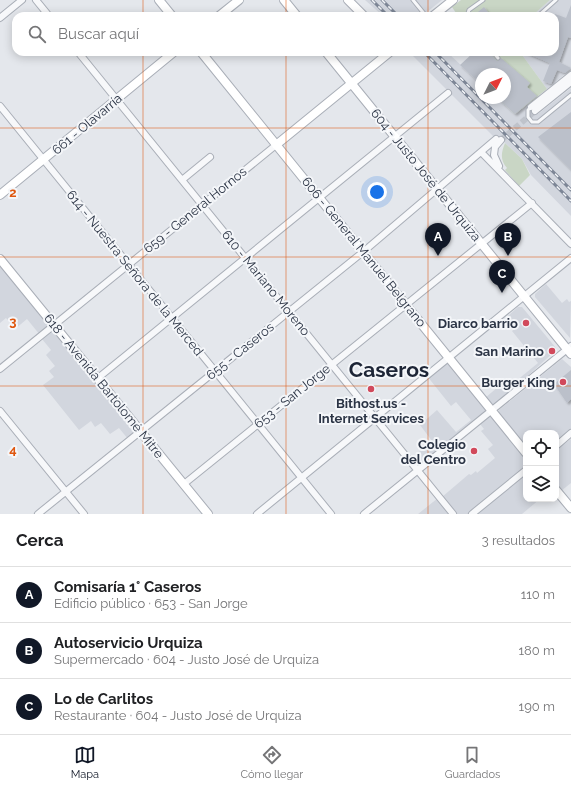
<!DOCTYPE html>
<html lang="es">
<head>
<meta charset="utf-8">
<style>
  body { margin:0; font-family:Raleway,sans-serif; background:#f6f6f6; color:#202124 }
  .controls { position:absolute; right:12px; bottom:12px; display:grid; overflow:hidden; border-radius:8px; box-shadow:0 2px 10px #0003 }
  .controls button { width:36px; height:36px; display:grid; place-items:center; padding:0; border:0; border-bottom:1px solid #e0e0e0; background:#fff; color:#202124; font:20px sans-serif }
  .compass { position:absolute; left:475px; top:68px; width:36px; height:36px; border-radius:50%; background:#fff; box-shadow:0 2px 10px #0003; rotate:48deg }
  .you { position:absolute; left:377px; top:192px; width:14px; height:14px; margin:-10px; border:3px solid #fff; border-radius:50%; background:#1a73e8; box-shadow:0 0 0 6px #1a73e833 }
  .badge { display:grid; place-items:center; width:26px; height:26px; border-radius:50%; background:#111827; color:#fff; font-size:13px; font-weight:700 }
  .pin { position:absolute; translate:-50% -33px; filter:drop-shadow(0 1px 2px #0008) }
  .pin::after { content:''; position:absolute; top:21px; width:14px; height:12px; background:inherit; clip-path:polygon(0 0,100% 0,50% 100%) }
  .list { margin:0; padding:0; list-style:none }
  h2 { display:flex; justify-content:space-between; align-items:center; height:52px; margin:0; padding:0 16px; font-size:17px }
  h2 small { font-size:13px; font-weight:400; color:#757577 }
  .list li { display:grid; grid-template-columns:26px 1fr auto; gap:12px; align-items:center; box-sizing:border-box; height:56px; padding:0 16px; border-top:1px solid #e0e0e0 }
  .list b { display:block; font-size:15px; white-space:nowrap }
  .list p { margin:0; font-size:13px; white-space:nowrap; color:#757577 }
  .list em { font-size:13px; font-style:normal; color:#757577 }
  .icon { flex:none; width:22px; height:22px; fill:none; stroke:currentColor; stroke-width:2; stroke-linecap:round; stroke-linejoin:round }
  .map { position:relative; flex:none; width:571px; height:514px; overflow:hidden }
  .search { position:absolute; background:#fff; box-shadow:0 2px 10px #0003; left:12px; right:12px; top:12px; height:44px; display:flex; align-items:center; gap:10px; box-sizing:border-box; padding:0 14px; border-radius:12px; color:#757577; font-size:15px }
  .sheet { height:220px; background:#fff }
  nav { display:flex; justify-content:space-around; align-items:center; box-sizing:border-box; height:56px; border-top:1px solid #e0e0e0; background:#fff; font-size:11px; color:#757577 }
  nav a { display:grid; justify-items:center; gap:2px }
  nav .on { color:#111827 }
  .map>svg:first-child { display:block }
</style>
</head>
<body>
<div class="map">
<svg width="571" height="514" viewBox="0 0 571 514">
  <defs>
    <filter id="shadow"><feDropShadow dx="2" dy="2" stdDeviation="1" flood-color="#0004"/></filter>
  </defs>
  <rect width="100%" height="100%" fill="#e4e7ec"/>
  <path fill="#d2d6de" d="M 365,0 L 442,0 L 422,16 L 383,16 Z
    M 550,0 L 571,0 L 571,69 L 547,89 L 520,52 L 555,52 L 555,16 L 532,16 Z
    M 409,52 L 447,52 L 481,84 L 481,98 L 497,98 L 515,114 L 529,103 L 538,114 L 571,88 L 571,216 L 531,175 L 522,159 L 499,137 L 494,137 Z
    M 0,263 L 49,325 L 40,335 L 27,319 L 15,329 L 6,318 L 0,323 Z
    M 546,284 L 562,303 L 567,299 L 569,302 L 571,301 L 570,338 L 535,297 L 535,294 Z
    M 518,307 L 522,307 L 556,348 L 555,351 L 497,404 L 491,404 L 485,398 L 505,381 L 510,386 L 538,363 L 512,331 L 517,327 L 508,316 Z
    M 55,331 L 135,431 L 128,439 L 119,428 L 110,434 L 101,423 L 95,427 L 91,421 L 79,430 L 43,385 L 54,377 L 49,371 L 55,366 L 46,355 L 51,350 L 42,339 L 50,332 Z
    M 562,359 L 571,367 L 571,429 L 556,442 L 556,433 L 526,433 L 526,449 L 499,415 L 499,410 Z
    M 448,362 L 486,409 L 486,412 L 421,464 L 418,464 L 412,458 L 432,441 L 420,425 L 437,410 L 456,432 L 471,420 L 456,402 L 451,406 L 427,376 Z
    M 491,416 L 526,456 L 526,467 L 469,514 L 456,514 L 442,497 L 469,474 L 471,475 L 476,471 L 477,473 L 495,458 L 488,449 L 493,445 L 481,431 L 484,429 L 480,424 Z
    M 571,439 L 571,483 L 561,491 L 556,485 L 556,450 Z
    M 526,473 L 526,499 L 540,499 L 522,514 L 475,514 Z
    M 438,498 L 451,514 L 418,514 Z"/>
  <path fill="#c9d6c5" d="M 461,0 L 550,0 L 532,16 L 458,16 L 452,7 Z
    M 474,52 L 520,52 L 547,89 L 515,114 L 497,98 L 505,98 L 505,74 L 481,74 Z
    M 505,143 L 522,159 L 530,175 L 519,186 L 505,170 L 507,168 C 500,160 501,153 505,143 Z"/>
  <path fill="#bbc0ca" filter="url(#shadow)" d="M 571,5 L 571,38 L 568,37 L 559,62 L 571,68 L 565,73 L 557,70 L 551,84 L 543,81 L 550,63 L 524,52 L 555,52 L 555,14 L 566,18 Z
    M 484,7 L 491,16 L 473,16 Z
    M 474,52 L 489,52 L 497,61 L 501,58 L 530,83 L 527,87 L 537,96 L 515,114 L 497,98 L 505,98 L 505,74 L 481,74 L 481,84 L 460,65 Z
    M 571,112 L 571,170 L 538,137 Z
    M 571,370 L 571,399 L 567,403 L 554,384 Z"/>
  <g fill="none" stroke-linecap="round" stroke-linejoin="round">
    <path stroke="#bfc3cb" stroke-width="6" stroke-dasharray="6 3" stroke-linecap="butt" d="M 501,140 L 535,111"/>
    <defs>
      <path id="lane" d="M 413,0 L 426,16
        M 467,16 L 469,10 L 483,0
        M 538,16 L 556,0
        M 493,52 L 498,58
        M 531,107 L 528,110 L 528,117 L 532,122 L 538,122 L 571,95"/>
      <path id="street" d="M 36,0 L 49,16
        M 0,18 L 22,0
        M 78,52 L 453,514
        M 0,106 L 331,514
        M 531,107 L 571,75
        M 535,111 L 571,82
        M 481,152 L 571,244
        M 499,166 L 494,155 L 495,147 L 501,140
        M 182,180 L 210,157
        M 0,369 L 276,145
        M 98,378 L 448,93
        M 0,411 L 84,514
        M 556,446 L 571,433
        M 184,484 L 532,203
        M 38,514 L 363,252 L 496,139
        M 257,514 L 571,258
        M 364,514 L 571,346
        M 472,514 L 526,470"/>
      <path id="secondary" d="M 159,0 L 172,16
        M 284,0 L 297,16
        M 348,0 L 364,16
        M 219,16 L 239,0
        M 433,16 L 453,0
        M 201,52 L 526,453
        M 326,52 L 571,354
        M 276,145 L 390,52
        M 0,195 L 174,52
        M 0,259 L 208,514
        M 556,490 L 571,508"/>
    </defs>
    <use href="#lane" stroke="#a9aeb7" stroke-width="5"/>
    <use href="#street" stroke="#a9aeb7" stroke-width="8"/>
    <use href="#secondary" stroke="#a9aeb7" stroke-width="10"/>
    <use href="#lane" stroke="#f7f8fa" stroke-width="3"/>
    <use href="#street" stroke="#f7f8fa" stroke-width="6"/>
    <use href="#secondary" stroke="#fff" stroke-width="8"/>
    <defs>
      <path id="rail" d="M 372,0 L 388,16
        M 382,0 L 398,16
        M 424,52 L 571,201
        M 435,52 L 571,190"/>
    </defs>
    <use href="#rail" stroke="#7d8696" stroke-width="3"/>
    <use href="#rail" stroke="#f4f6f9" stroke-width="1.5" stroke-dasharray="4.5" stroke-linecap="butt"/>
  </g>
  <path fill="none" stroke="#df570f" stroke-width="1" stroke-opacity="0.55" d="M 143,0 L 143,16M 286,0 L 286,16M 428,0 L 428,16M 143,52 L 143,514M 286,52 L 286,514M 428,52 L 428,514M 0,128 L 571,128M 0,257 L 571,257M 0,386 L 571,386"/>
  <g fill="#d1495b" stroke="#f4f6f9" stroke-width="1.5">
    <circle cx="526" cy="323" r="4"/>
    <circle cx="552" cy="351" r="4"/>
    <circle cx="563" cy="382" r="4"/>
    <circle cx="371" cy="389" r="4"/>
    <circle cx="474" cy="451" r="4"/>
  </g>
  <g text-anchor="middle" dominant-baseline="central" stroke-width="4" stroke-linejoin="round" paint-order="stroke">
    <g font-size="13" fill="#2b3445" stroke="#f4f6f9">
      <text transform="translate(87 124) rotate(-40)">661 - Olavarría</text>
      <text transform="translate(426 175) rotate(51)">604 - Justo José de Urquiza</text>
      <text transform="translate(195 210) rotate(-39)">659 - General Hornos</text>
      <text transform="translate(364 252) rotate(51)">606 - General Manuel Belgrano</text>
      <text transform="translate(135 273) rotate(51)">614 - Nuestra Señora de la Merced</text>
      <text transform="translate(266 283) rotate(51)">610 - Mariano Moreno</text>
      <text transform="translate(240 351) rotate(-39)">655 - Caseros</text>
      <text transform="translate(104 386) rotate(51)">618 - Avenida Bartolomé Mitre</text>
      <text transform="translate(292 396) rotate(-39)">653 - San Jorge</text>
    </g>
    <g font-size="13" font-weight="bold" fill="#2b3445" stroke="#f4f6f9" text-anchor="end">
      <text x="518" y="323">Diarco barrio</text>
      <text x="544" y="351">San Marino</text>
      <text x="555" y="382">Burger King</text>
      <text x="371" y="403" text-anchor="middle">Bithost.us -<tspan x="371" dy="15">Internet Services</tspan></text>
      <text x="466" y="444">Colegio<tspan x="466" dy="15">del Centro</tspan></text>
    </g>
    <g font-size="21" font-weight="bold" fill="#1d2536" stroke="#f4f6f9">
      <text x="389" y="369">Caseros</text>
    </g>
  </g>
  <g font-size="13" text-anchor="middle" font-weight="bold" fill="#df570f" stroke="#f4f6f9" stroke-width="4" stroke-linejoin="round" paint-order="stroke">
    <text x="13" y="197">2</text>
    <text x="13" y="326">3</text>
    <text x="13" y="454">4</text>
  </g>
</svg>
<div class="controls">
<button><svg class="icon" aria-label="locate" viewBox="0 0 24 24"><circle cx="12" cy="12" r="6"/><path d="M12 2v4M12 18v4M2 12h4M18 12h4"/></svg></button>
<button><svg class="icon" aria-label="layers" viewBox="0 0 24 24"><path d="M12 4l9 5-9 5-9-5zM3 14l9 5 9-5"/></svg></button>
</div>
<svg class="compass" viewBox="-18 -18 36 36"><path d="M0-13l5 13h-10z" fill="#e53935"/><path d="M0 13l5-13h-10z" fill="#757577"/></svg>
<div class="you"></div>
<div class="pin badge" style="left:438px;top:256px">A</div>
<div class="pin badge" style="left:508px;top:256px">B</div>
<div class="pin badge" style="left:502px;top:293px">C</div>
<div class="search"><svg class="icon" aria-label="search" viewBox="0 0 24 24"><circle cx="10" cy="10" r="6"/><path d="M15 15l6 6"/></svg>Buscar aquí</div>
</div>
<section class="sheet">
<h2>Cerca<small>3 resultados</small></h2>
<ul class="list">
<li><span class="badge">A</span><div><b>Comisaría 1° Caseros</b><p>Edificio público · 653 - San Jorge</p></div><em>110 m</em></li>
<li><span class="badge">B</span><div><b>Autoservicio Urquiza</b><p>Supermercado · 604 - Justo José de Urquiza</p></div><em>180 m</em></li>
<li><span class="badge">C</span><div><b>Lo de Carlitos</b><p>Restaurante · 604 - Justo José de Urquiza</p></div><em>190 m</em></li>
</ul>
</section>
<nav>
<a class="on"><svg class="icon" aria-label="map" viewBox="0 0 24 24"><path d="M3 6l6-2 6 2 6-2v14l-6 2-6-2-6 2zM9 4v14M15 6v14"/></svg>Mapa</a>
<a><svg class="icon" aria-label="directions" viewBox="0 0 24 24"><path d="M12 3l9 9-9 9-9-9zM9 14v-3h6M13 9l2 2-2 2"/></svg>Cómo llegar</a>
<a><svg class="icon" aria-label="saved" viewBox="0 0 24 24"><path d="M7 4h10v16l-5-4-5 4z"/></svg>Guardados</a>
</nav>
</body>
</html>
